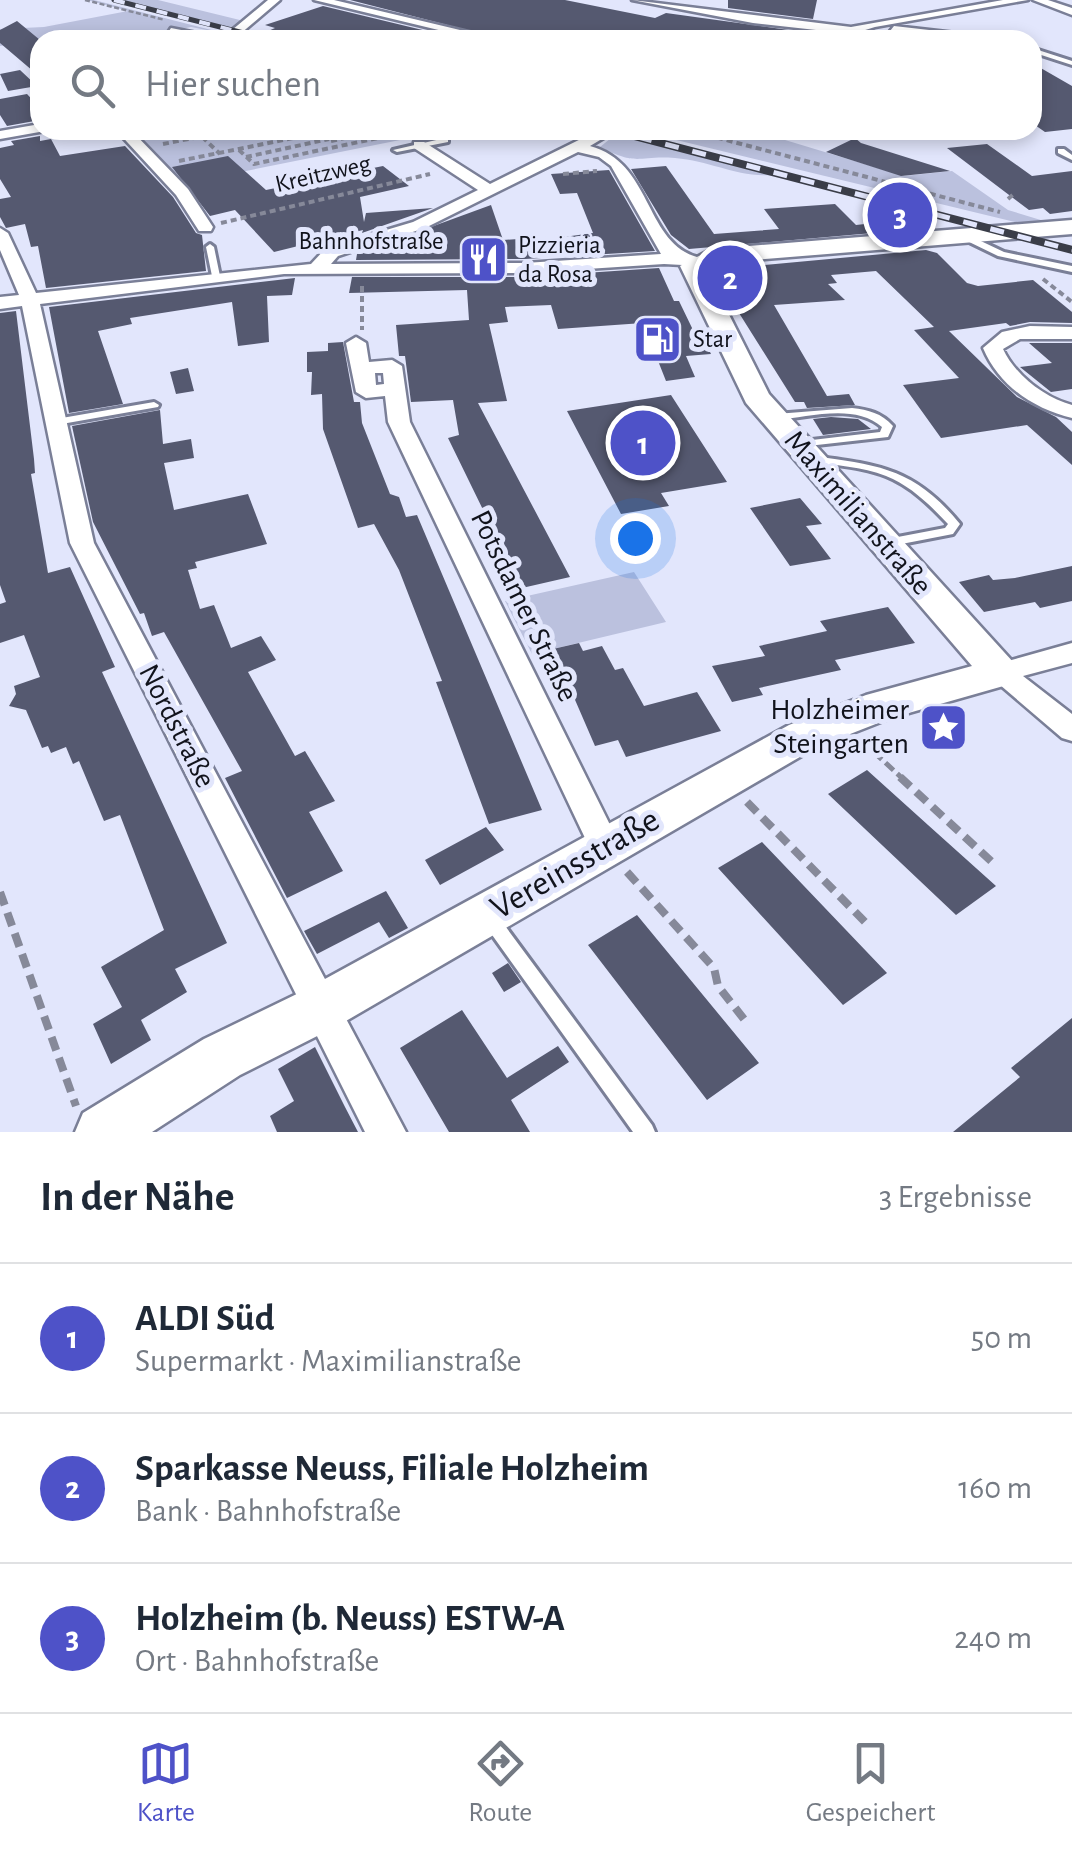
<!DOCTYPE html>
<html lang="de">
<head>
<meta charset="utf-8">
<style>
  body { margin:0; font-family:"Alegreya Sans",sans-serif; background:#f2f2f3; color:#1f2937 }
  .you { position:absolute; left:635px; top:538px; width:35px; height:35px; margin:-25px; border:8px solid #fff; border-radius:50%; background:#1a73e8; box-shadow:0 0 0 15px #1a73e833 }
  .badge { display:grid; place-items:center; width:65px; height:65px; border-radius:50%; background:#4e52c8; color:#fff; font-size:32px; font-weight:700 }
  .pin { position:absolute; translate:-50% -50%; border:5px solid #fff; box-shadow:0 2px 10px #0006 }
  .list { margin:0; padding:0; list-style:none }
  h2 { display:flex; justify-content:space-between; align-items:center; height:130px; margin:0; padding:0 40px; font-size:42px }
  h2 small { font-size:32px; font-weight:400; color:#747a83 }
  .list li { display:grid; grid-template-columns:65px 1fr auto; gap:30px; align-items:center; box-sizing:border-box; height:150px; padding:0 40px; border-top:2px solid #e0e1e3 }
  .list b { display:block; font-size:38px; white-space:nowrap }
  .list p { margin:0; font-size:32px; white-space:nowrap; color:#747a83 }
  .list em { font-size:32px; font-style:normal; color:#747a83 }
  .icon { flex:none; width:55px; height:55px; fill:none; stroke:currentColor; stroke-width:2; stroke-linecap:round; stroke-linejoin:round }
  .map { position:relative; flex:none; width:1072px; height:1132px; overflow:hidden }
  .search { position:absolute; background:#fff; box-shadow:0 5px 15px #0003; left:30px; right:30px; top:30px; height:110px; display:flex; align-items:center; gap:25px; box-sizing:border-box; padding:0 35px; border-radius:30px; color:#747a83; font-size:38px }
  .sheet { height:580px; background:#fff }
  nav { display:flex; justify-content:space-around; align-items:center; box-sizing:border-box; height:140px; border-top:2px solid #e0e1e3; background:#fff; font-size:28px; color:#747a83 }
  nav a { display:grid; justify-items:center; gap:5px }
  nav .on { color:#4e52c8 }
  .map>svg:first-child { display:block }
</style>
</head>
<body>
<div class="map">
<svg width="1072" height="1132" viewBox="0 0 1072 1132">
  <rect width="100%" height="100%" fill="#e2e6fc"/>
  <path fill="#bbc1de" d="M 87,0 L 94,0 L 227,34 L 191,27 L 128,40 L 39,39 L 0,46 L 0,29 L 44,27 L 128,11 Z
    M 120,0 L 158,0 L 244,21 L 234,29 Z
    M 130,130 L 450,130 L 181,184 Z
    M 635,130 L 752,130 L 904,176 L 952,171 L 1008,210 L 1044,221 L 1019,223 Z
    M 616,134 L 776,175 C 737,178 712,161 675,158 C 637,155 639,167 600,147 Z
    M 634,572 L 666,622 L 532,654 L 505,601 Z"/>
  <path fill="#555970" d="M 350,0 L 565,0 L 655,18 L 666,13 L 810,33 L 805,40 L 506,40 Z
    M 728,0 L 817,0 L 813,19 L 728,8 Z
    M 323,6 L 464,40 L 248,40 L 275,28 L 265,25 Z
    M 17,21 L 40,40 L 40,77 L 0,43 L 0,30 Z
    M 1032,63 L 1072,86 L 1072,129 L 1045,132 L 1032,123 Z
    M 20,70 L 37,86 L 8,91 L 0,74 Z
    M 27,94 L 40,108 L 40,120 L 7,126 L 0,115 L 0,99 Z
    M 40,136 L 40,141 L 51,139 L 60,156 L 125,146 L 173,197 L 196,233 L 202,235 L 206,271 L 46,288 L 38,246 L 31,247 L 25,224 L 6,228 L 0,217 L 0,199 L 11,197 L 0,179 L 0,148 L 14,145 L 11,141 Z
    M 855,138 L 861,143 L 950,171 L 901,176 L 826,152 Z
    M 987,144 L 1032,176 L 1072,171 L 1072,211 L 1050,214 L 1043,208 L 1029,210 L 947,148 Z
    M 228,156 L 266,190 L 383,166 L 409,186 L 360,197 L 364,222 L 366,213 L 433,208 L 362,233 L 363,230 L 274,252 L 235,210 L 210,216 L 172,167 Z
    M 666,166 L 714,234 L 779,229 L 764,209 L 835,204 L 856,225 L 874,223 L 888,208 L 919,215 L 907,230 L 689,249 L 671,235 L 631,169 Z
    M 609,170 L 655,251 L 525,259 L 356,260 L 357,254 L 491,205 L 503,240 L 518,239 L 520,243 L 593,233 L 577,193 L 560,194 L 551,174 Z
    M 926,250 L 937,253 L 967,283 L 978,286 L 1033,280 L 1072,312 L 1072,323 L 1030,322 L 1010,326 L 1006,323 L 949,331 L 1017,397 L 1056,417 L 1072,432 L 1072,465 L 1027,425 L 941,438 L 903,385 L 959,378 L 914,330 L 934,327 L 876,271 L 831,275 L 837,283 L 828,284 L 845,300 L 774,305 L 827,396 L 849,394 L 855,405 L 807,408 L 804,402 L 795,402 L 712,270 Z
    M 659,268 L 674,301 L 679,301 L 693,330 L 699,329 L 711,354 L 686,356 L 695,377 L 666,381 L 643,323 L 558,329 L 551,305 L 505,307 L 508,322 L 489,324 L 507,401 L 478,403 L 570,577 L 522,588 L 516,575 L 504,571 L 510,565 L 448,438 L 459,435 L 453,400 L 411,402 L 405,356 L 399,356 L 396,325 L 469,320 L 467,290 L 349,293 L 352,277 L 525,277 Z
    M 295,278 L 292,295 L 267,296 L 269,342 L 238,346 L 232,302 L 130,318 L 132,324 L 98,331 L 123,404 L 69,413 L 49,307 Z
    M 16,311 L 34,459 L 35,473 L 31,474 L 48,573 L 70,567 L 115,667 L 102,672 L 227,943 L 175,969 L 187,992 L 141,1020 L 151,1040 L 111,1064 L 93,1024 L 122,1007 L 101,967 L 164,930 L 120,815 L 104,821 L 79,761 L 73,764 L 66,747 L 51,753 L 48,746 L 42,748 L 26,710 L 9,706 L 16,694 L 14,686 L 40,677 L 24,635 L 0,643 L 0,604 L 6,602 L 0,585 L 0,313 Z
    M 343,342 L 354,402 L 360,402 L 362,423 L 390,494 L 399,497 L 406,517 L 417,515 L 542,810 L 489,824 L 436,682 L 442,681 L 399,570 L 374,524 L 358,528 L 323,429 L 322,394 L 311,395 L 312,372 L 307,372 L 307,352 L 328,351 L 328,343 Z
    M 1029,343 L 1072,343 L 1072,389 L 1051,392 L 1020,367 L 1052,363 Z
    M 188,368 L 194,391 L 176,394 L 170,372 Z
    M 671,395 L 727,482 L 661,493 L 669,506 L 621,514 L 567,411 Z
    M 160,410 L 163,444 L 191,439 L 194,458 L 164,463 L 174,510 L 248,494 L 267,544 L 195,562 L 197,568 L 188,570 L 200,609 L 214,605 L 231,648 L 261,636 L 276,660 L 248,672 L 295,756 L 305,751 L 335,801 L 309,812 L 343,871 L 287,898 L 225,778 L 242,771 L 164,632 L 152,636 L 144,613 L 140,614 L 93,522 L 72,426 Z
    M 831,417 L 858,419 L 871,429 L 823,435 L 813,419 Z
    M 800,498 L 822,524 L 806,526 L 831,559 L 790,566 L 750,508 Z
    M 1072,566 L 1072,601 L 1040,608 L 1035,602 L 984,612 L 959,582 L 989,575 L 993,580 L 1015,578 Z
    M 888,607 L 915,643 L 835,660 L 841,670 L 759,688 L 763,695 L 732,702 L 712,666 L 765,656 L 759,646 L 827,631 L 820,621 Z
    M 579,643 L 583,651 L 602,646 L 615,670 L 623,668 L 644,706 L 697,692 L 721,731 L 626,757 L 618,740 L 595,746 L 553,649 Z
    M 867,770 L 928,825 L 996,886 L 956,915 L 828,794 Z
    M 486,827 L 504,850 L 440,885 L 425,860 Z
    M 762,842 L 887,973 L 843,1005 L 718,868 Z
    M 386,891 L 408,928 L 389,938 L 379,922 L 317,954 L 304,931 Z
    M 637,915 L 759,1063 L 707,1100 L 588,945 Z
    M 508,963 L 521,982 L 504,992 L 492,973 Z
    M 462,1010 L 507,1078 L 558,1046 L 569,1062 L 511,1100 L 530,1132 L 449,1132 L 400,1048 Z
    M 1072,1018 L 1072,1132 L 953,1132 L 1020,1077 L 1011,1068 Z
    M 315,1047 L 345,1107 L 358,1132 L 277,1132 L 270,1116 L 294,1101 L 278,1069 Z"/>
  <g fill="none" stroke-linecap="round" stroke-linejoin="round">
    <defs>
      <path id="lane" d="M 1032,48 L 1072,61 L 1072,65 L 1032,52 Z
        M 445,138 L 448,138 L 448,142 L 397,152 L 393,150 Z
        M 1058,149 L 1064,149 L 1072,155 L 1072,160 L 1058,153 Z
        M 966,234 L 1004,252 L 1072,266 L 1072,272 L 998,256 L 963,239 L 962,237 Z
        M 210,244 L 214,247 L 220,276 L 216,279 L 212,276 L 206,247 Z
        M 154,402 L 159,405 L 158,407 L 56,425 L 51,422 L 56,419 Z
        M 852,408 C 869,410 881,413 893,426 L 888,437 L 799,447 L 794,444 L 795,442 L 880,432 L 882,427 C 855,403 809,417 776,420 L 771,417 L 776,414 Z
        M 813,456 C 880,465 915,469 960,524 L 953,534 L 886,547 L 882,546 L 880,543 L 882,540 L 945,528 L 948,524 C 930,505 911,486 886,476 C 862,466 835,466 809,461 L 807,459 L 809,457 Z
        M 491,912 L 497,915 L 652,1125 L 655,1132 L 633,1132 L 485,925 L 483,920 L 485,915 Z"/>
      <path id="street" d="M 268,0 L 280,0 L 233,40 L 220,40 Z
        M 314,0 L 334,0 L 502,40 L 480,40 Z
        M 632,0 L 851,27 L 1003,0 L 1028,0 L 875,27 L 836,39 L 830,35 L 834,32 L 753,23 Z
        M 1033,0 L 1048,0 L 1072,8 L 1072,15 Z
        M 894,26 L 982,36 L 988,40 L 890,31 Z
        M 171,28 L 212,36 L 218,40 L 167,34 Z
        M 40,124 L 40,130 L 45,131 L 0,139 L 0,131 Z
        M 116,130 L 131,130 L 188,189 L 213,227 L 211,231 L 199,231 L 176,195 Z
        M 599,130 L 617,130 L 590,146 C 654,163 644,246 701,258 L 701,266 L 664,264 L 525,273 L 284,274 L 40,304 L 94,543 L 406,1132 L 365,1132 L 70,543 L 22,306 L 0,309 L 0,297 L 19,295 L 0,250 L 0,228 L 8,233 L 36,293 L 311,264 L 326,248 L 413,222 L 478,190 L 414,148 L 414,142 L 424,142 L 490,184 ZM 578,152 L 599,157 L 611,166 L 661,254 L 525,263 L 331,264 L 338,256 L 425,228 Z
        M 1030,326 L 1072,327 L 1072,339 L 1020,339 L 1003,349 C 1015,375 1045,398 1072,405 L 1072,418 C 1034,409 999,386 983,348 L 1002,332 Z
        M 356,337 L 366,343 L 369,362 L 392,360 L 402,366 L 410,422 L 621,847 L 616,857 L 605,860 L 594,857 L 388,422 L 385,396 L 366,398 L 356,392 L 346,343 ZM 375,373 L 383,373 L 384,384 L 376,385 Z
        M 1072,643 L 1072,663 L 1023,676 L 1072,714 L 1072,741 L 1062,738 L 986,673 L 990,666 Z"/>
      <path id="secondary" d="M 1072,220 L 1072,234 L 717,263 L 706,269 L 769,394 L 1014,663 L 1019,673 L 1014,683 L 891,718 L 817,747 L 339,1025 L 240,1075 L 152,1132 L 75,1132 L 83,1113 L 204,1039 L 303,991 L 789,725 L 866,695 L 972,666 L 746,403 L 680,266 L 712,249 Z"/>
    </defs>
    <use href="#lane" stroke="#7a7f97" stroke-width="6"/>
    <use href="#street" stroke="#7a7f97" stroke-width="5"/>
    <use href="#secondary" stroke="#7a7f97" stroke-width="5"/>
    <path stroke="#868999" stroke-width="2.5" stroke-dasharray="5 2.5" stroke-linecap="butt" d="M 85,0 L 165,20"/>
    <path stroke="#868999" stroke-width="4" stroke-dasharray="6 4" stroke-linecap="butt" d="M 177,130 L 186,140
      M 195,130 L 220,154
      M 273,130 L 279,135
      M 688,130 L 1000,212
      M 331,141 L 381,130
      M 163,144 L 234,130
      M 239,150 L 254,164 L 402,133
      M 246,157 L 329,139
      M 179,161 L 333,130
      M 563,174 L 597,171
      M 1008,199 L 1015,193
      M 221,223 L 430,174
      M 1043,279 L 1072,302
      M 362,286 L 362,330"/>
    <path stroke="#868999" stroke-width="5" stroke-dasharray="11 5" stroke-linecap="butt" d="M 862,741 L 903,779"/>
    <path stroke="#868999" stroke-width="8" stroke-dasharray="14 8" stroke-linecap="butt" d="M 900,777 L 992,862
      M 747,802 L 865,922
      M 627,872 L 714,968 L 718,986 L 747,1023
      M 0,892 L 76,1106"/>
    <use href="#lane" fill="#fff" fill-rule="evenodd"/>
    <use href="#street" fill="#fff" fill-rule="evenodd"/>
    <use href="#secondary" fill="#fff" fill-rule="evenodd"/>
    <defs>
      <path id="rail-far1" d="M 114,0 L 271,40"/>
      <path id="rail" d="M 611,130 L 1072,250"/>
    </defs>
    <use href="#rail-far1" stroke="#3a3d48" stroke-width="5"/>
    <use href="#rail" stroke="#3a3d48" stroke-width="8"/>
    <use href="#rail-far1" stroke="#e2e6fc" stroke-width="4" stroke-dasharray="11" stroke-linecap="butt"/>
    <use href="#rail" stroke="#e2e6fc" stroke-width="5" stroke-dasharray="14" stroke-linecap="butt"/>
  </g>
  <defs>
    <symbol id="restaurant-square" viewBox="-11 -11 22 22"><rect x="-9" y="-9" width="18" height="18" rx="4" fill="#4e52c8" stroke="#e2e6fc"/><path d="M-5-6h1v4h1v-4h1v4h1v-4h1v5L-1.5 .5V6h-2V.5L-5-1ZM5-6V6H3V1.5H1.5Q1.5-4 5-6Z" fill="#fff"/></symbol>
    <symbol id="fuel-square" viewBox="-11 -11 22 22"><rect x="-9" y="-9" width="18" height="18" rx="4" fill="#4e52c8" stroke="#e2e6fc"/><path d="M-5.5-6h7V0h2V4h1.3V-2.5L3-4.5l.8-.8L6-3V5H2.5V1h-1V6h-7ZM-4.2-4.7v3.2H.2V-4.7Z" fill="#fff"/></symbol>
    <symbol id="sight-square" viewBox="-11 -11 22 22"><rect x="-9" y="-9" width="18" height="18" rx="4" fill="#4e52c8" stroke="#e2e6fc"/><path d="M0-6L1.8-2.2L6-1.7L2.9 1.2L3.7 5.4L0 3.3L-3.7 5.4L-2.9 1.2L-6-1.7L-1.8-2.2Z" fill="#fff"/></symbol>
  </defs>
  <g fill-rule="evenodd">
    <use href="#restaurant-square" x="456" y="232" width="55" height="55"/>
    <use href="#fuel-square" x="630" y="312" width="55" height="55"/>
    <use href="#sight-square" x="916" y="700" width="55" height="55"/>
  </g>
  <g text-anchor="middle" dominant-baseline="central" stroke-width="10" stroke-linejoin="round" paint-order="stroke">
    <g font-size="25" fill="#11131c" stroke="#e2e6fc">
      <text transform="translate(323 174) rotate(-13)">Kreitzweg</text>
      <text x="371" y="241">Bahnhofstraße</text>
    </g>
    <g font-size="25" fill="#11131c" stroke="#e2e6fc" text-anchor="start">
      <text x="518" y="245">Pizzieria<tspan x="518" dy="29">da Rosa</tspan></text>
      <text x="693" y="339">Star</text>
    </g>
    <g font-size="30" fill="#11131c" stroke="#e2e6fc">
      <text transform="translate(858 513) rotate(49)">Maximilianstraße</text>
      <text transform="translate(524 606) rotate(64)">Potsdamer Straße</text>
      <text transform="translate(177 726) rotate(63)">Nordstraße</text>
    </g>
    <g font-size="30" fill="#11131c" stroke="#e2e6fc" text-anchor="end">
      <text x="909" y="710">Holzheimer<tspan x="909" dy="34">Steingarten</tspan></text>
    </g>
    <g font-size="35" fill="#11131c" stroke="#e2e6fc">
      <text transform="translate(575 864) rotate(-30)">Vereinsstraße</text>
    </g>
  </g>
</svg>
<div class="you"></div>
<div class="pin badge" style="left:643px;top:443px">1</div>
<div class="pin badge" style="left:730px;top:278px">2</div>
<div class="pin badge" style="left:900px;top:215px">3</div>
<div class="search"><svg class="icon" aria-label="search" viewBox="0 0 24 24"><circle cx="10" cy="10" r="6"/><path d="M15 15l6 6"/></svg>Hier suchen</div>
</div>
<section class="sheet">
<h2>In der Nähe<small>3 Ergebnisse</small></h2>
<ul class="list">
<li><span class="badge">1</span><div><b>ALDI Süd</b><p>Supermarkt · Maximilianstraße</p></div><em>50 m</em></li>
<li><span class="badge">2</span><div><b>Sparkasse Neuss, Filiale Holzheim</b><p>Bank · Bahnhofstraße</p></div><em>160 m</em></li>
<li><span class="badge">3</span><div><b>Holzheim (b. Neuss) ESTW-A</b><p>Ort · Bahnhofstraße</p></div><em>240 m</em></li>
</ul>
</section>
<nav>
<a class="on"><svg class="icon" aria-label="map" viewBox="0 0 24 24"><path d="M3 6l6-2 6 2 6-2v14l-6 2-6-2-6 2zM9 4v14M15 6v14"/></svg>Karte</a>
<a><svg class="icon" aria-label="directions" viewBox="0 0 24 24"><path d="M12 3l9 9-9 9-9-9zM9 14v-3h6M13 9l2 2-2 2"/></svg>Route</a>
<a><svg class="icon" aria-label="saved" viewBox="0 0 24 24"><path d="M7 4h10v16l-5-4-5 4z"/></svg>Gespeichert</a>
</nav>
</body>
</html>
